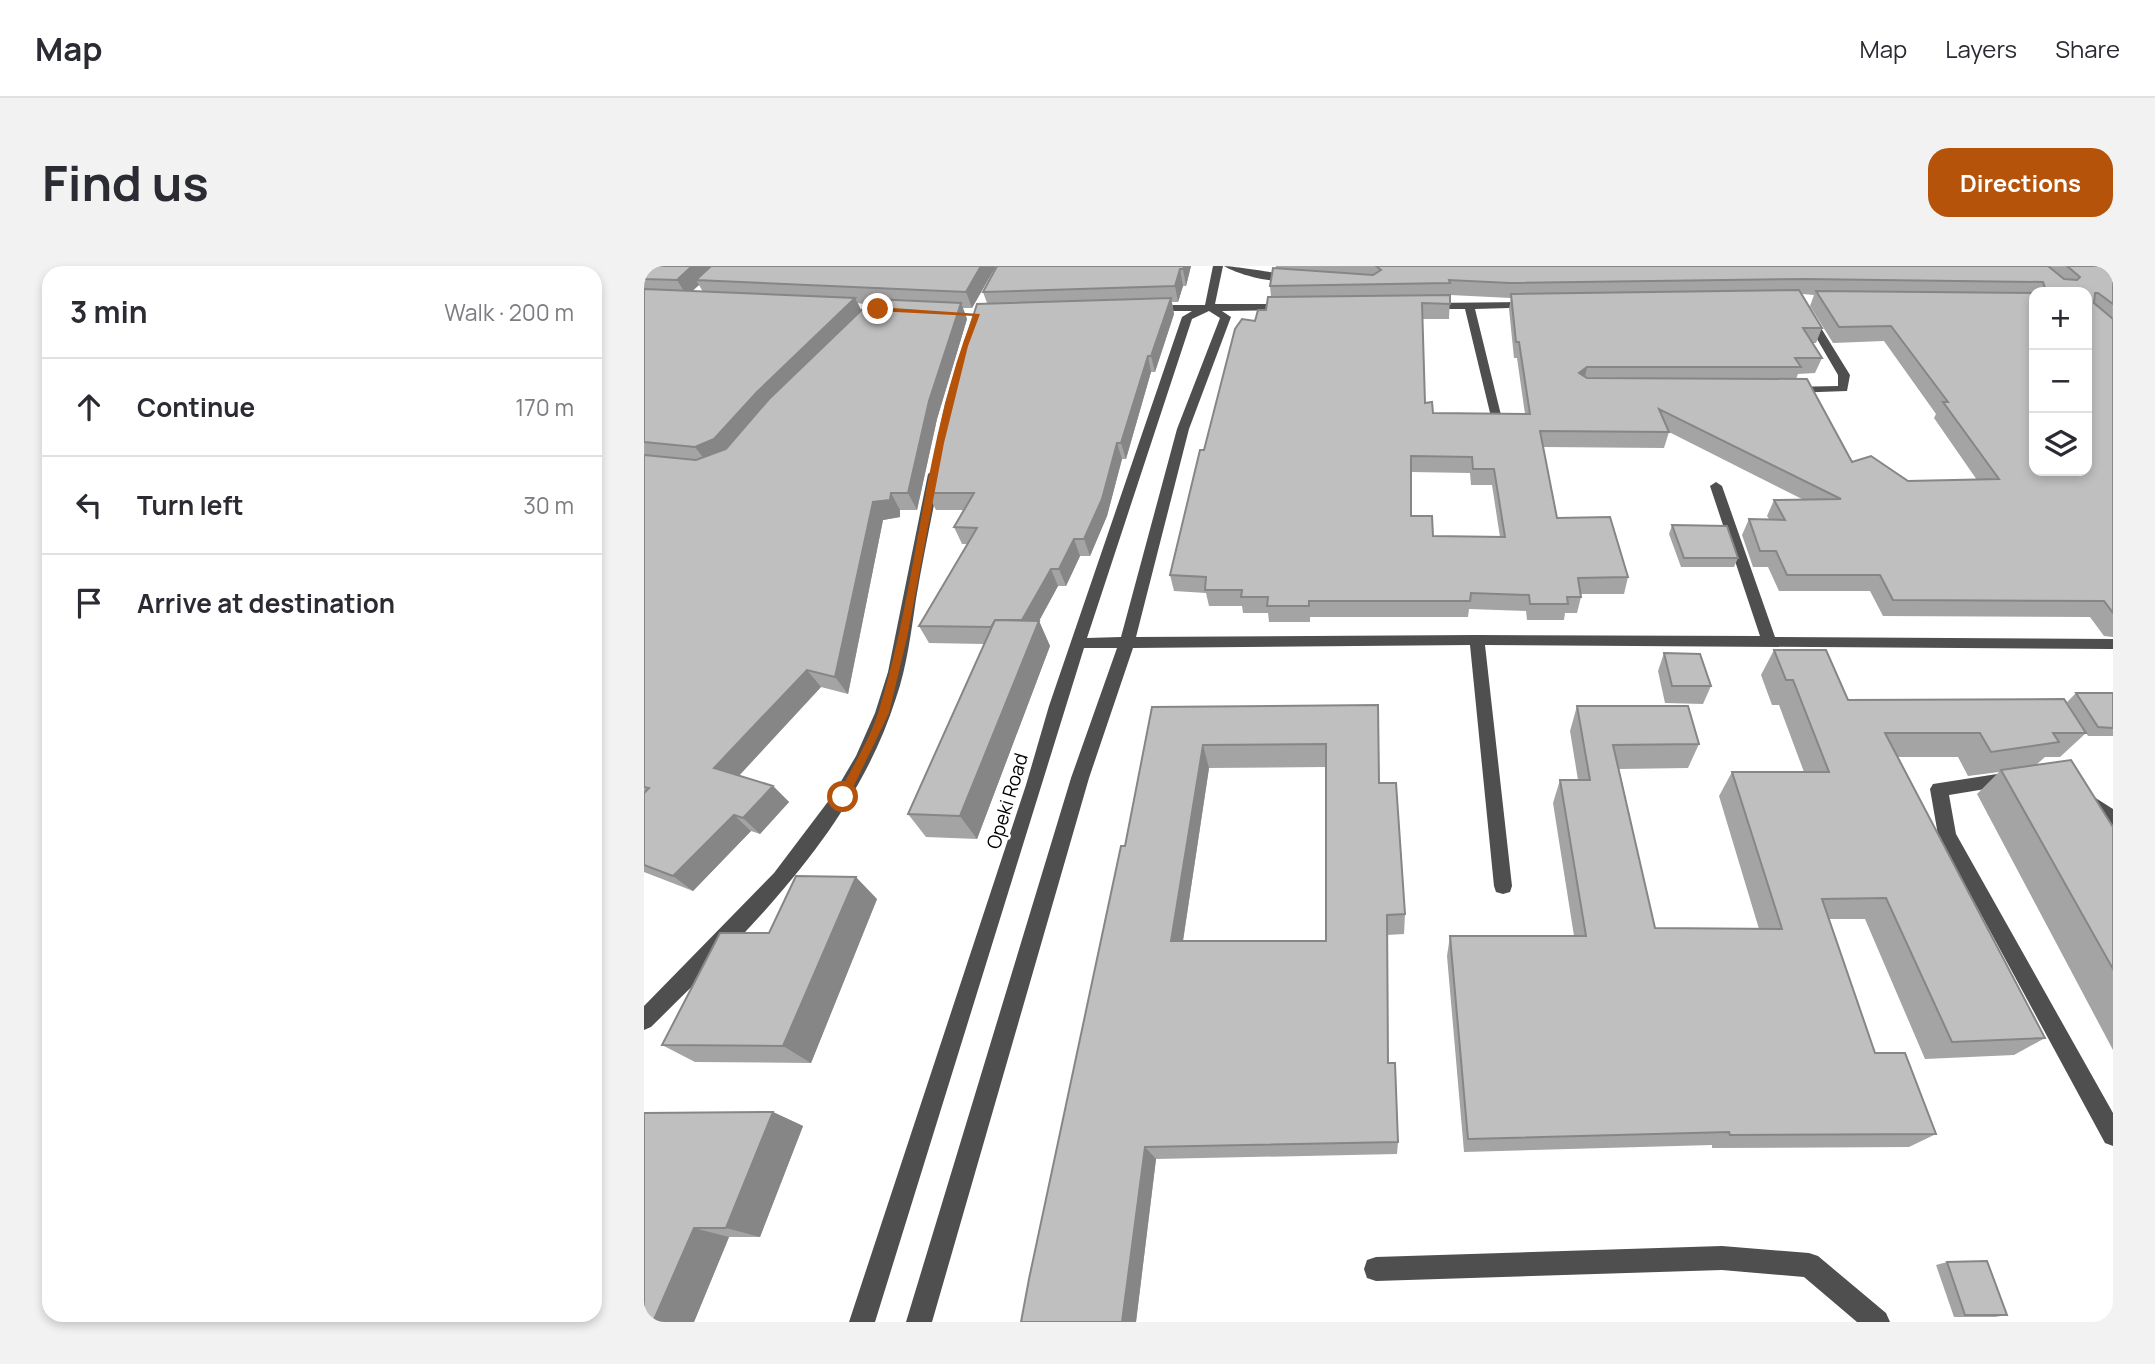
<!DOCTYPE html>
<html lang="en">
<head>
<meta charset="utf-8">
<style>
  body { margin:0; font-family:Manrope,sans-serif; background:#f2f2f3; color:#2b2b33 }
  .controls { position:absolute; right:21px; top:21px; display:grid; overflow:hidden; border-radius:14px; box-shadow:0 4px 10px #0003 }
  .controls button { width:63px; height:63px; display:grid; place-items:center; padding:0; border:0; border-bottom:2px solid #e1e1e2; background:#fff; color:#2b2b33; font:35px sans-serif }
  .stop { position:absolute; width:21px; height:21px; margin:-16px; border:5px solid #b45309; border-radius:50%; background:#fff }
  .stop.end { background:#b45309; border-color:#fff; box-shadow:0 2px 7px #0008 }
  .list { margin:0; padding:0; list-style:none }
  h2 { display:flex; justify-content:space-between; align-items:center; height:91px; margin:0; padding:0 28px; font-size:30px }
  h2 small { font-size:23px; font-weight:400; color:#7c7c81 }
  .list li { display:grid; grid-template-columns:46px 1fr auto; gap:21px; align-items:center; box-sizing:border-box; height:98px; padding:0 28px; border-top:2px solid #e1e1e2 }
  .list b { display:block; font-size:26px; white-space:nowrap }
  .list em { font-size:23px; font-style:normal; color:#7c7c81 }
  .icon { flex:none; width:38px; height:38px; fill:none; stroke:currentColor; stroke-width:2; stroke-linecap:round; stroke-linejoin:round }
  .map { position:relative; flex:none; width:1469px; height:1056px; overflow:hidden; border-radius:21px }
  header { display:flex; align-items:center; gap:42px; box-sizing:border-box; height:98px; padding:0 35px; background:#fff; border-bottom:2px solid #e1e1e2 }
  header strong { font-size:33px }
  nav { display:flex; gap:38px; margin-inline-start:auto; font-size:24px }
  .intro { display:flex; align-items:center; justify-content:space-between; box-sizing:border-box; height:168px; padding:0 42px }
  h1 { margin:0; font-size:49px }
  .button { padding:18px 32px; border-radius:21px; background:#b45309; color:#fff; font-size:24px; font-weight:700 }
  main { display:flex; gap:42px; padding:0 42px }
  aside { flex:1; background:#fff; border-radius:21px; box-shadow:0 4px 10px #0003 }
  .map>svg:first-child { display:block }
</style>
</head>
<body>
<header>
<strong>Map</strong>
<nav><a>Map</a><a>Layers</a><a>Share</a></nav>
</header>
<div class="intro"><h1>Find us</h1><a class="button">Directions</a></div>
<main>
<aside>
<h2>3 min<small>Walk · 200 m</small></h2>
<ul class="list">
<li><svg class="icon" aria-label="ahead" viewBox="0 0 24 24"><path d="M12 20V5M6 11l6-6 6 6"/></svg><div><b>Continue</b></div><em>170 m</em></li>
<li><svg class="icon" aria-label="left" viewBox="0 0 24 24"><path d="M17 20v-9H6M10 6l-5 5 5 5"/></svg><div><b>Turn left</b></div><em>30 m</em></li>
<li><svg class="icon" aria-label="arrive" viewBox="0 0 24 24"><path d="M6 21V4h12l-3 4 3 4H6"/></svg><div><b>Arrive at destination</b></div></li>
</ul>
</aside>
<div class="map">
<svg width="1469" height="1056" viewBox="0 0 1469 1056">
  <rect width="100%" height="100%" fill="#fff"/>
  <g fill="none" stroke-linecap="round" stroke-linejoin="round">
    <path fill="#4f4f4f" fill-rule="evenodd" d="M 569,0 L 579,0 L 571,38 L 645,38 L 650,41 L 645,44 L 578,45 L 587,51 L 545,163 L 492,371 L 833,369 L 1116,370 L 1066,220 L 1072,216 L 1078,220 L 1131,371 L 1469,373 L 1469,383 L 841,379 L 868,620 L 866,626 L 859,628 L 852,626 L 850,620 L 826,379 L 489,382 L 445,512 L 288,1056 L 262,1056 L 427,512 L 473,382 L 440,382 L 231,1056 L 205,1056 L 382,519 L 405,440 L 538,51 L 548,45 L 505,45 L 500,42 L 505,39 L 561,39 ZM 565,45 L 576,52 L 533,163 L 477,371 L 443,372 L 548,53 Z
      M 580,0 C 588,0 650,9 654,12 C 639,21 594,9 580,0 Z
      M 890,36 L 894,37 L 894,41 L 831,43 L 857,149 L 847,151 L 821,43 L 785,43 L 780,40 L 785,37 Z
      M 1164,46 L 1169,49 L 1206,109 L 1203,125 L 1146,127 L 1140,124 L 1146,121 L 1194,120 L 1194,109 L 1159,49 Z
      M 290,204 L 296,208 C 288,250 279,291 272,333 C 267,366 263,400 252,432 C 210,565 104,665 7,761 L 0,764 L 0,740 L 130,607 L 189,529 L 212,490 L 231,447 L 244,406 L 284,208 Z
      M 1366,506 L 1372,508 L 1375,513 L 1372,518 L 1305,529 L 1312,568 L 1469,847 L 1469,880 L 1461,877 L 1294,569 L 1286,523 L 1289,518 Z
      M 1439,524 L 1469,543 L 1469,560 L 1433,536 L 1430,531 L 1433,526 Z
      M 1078,980 L 1165,987 L 1174,990 L 1242,1047 L 1246,1056 L 1213,1056 L 1160,1011 L 1078,1004 L 732,1015 L 723,1012 L 720,1003 L 723,994 L 732,991 Z"/>
  </g>
  <path fill="#a4a4a4" fill-rule="evenodd" d="M 0,0 L 352,0 L 328,42 L 319,42 L 323,53 L 293,153 L 273,244 L 256,244 L 256,251 L 239,254 L 204,428 L 177,421 L 95,510 L 129,520 L 145,536 L 116,568 L 107,565 L 49,625 L 0,606 ZM 55,19 L 59,26 L 48,25 ZM 214,37 L 219,38 L 224,38 L 217,45 Z
    M 547,0 L 542,20 L 539,20 L 534,36 L 528,36 L 530,48 L 511,106 L 507,106 L 482,193 L 478,193 L 463,250 L 446,290 L 436,290 L 422,320 L 414,320 L 395,355 L 406,380 L 333,573 L 282,571 L 264,548 L 340,378 L 285,377 L 275,360 L 324,278 L 318,278 L 310,261 L 319,244 L 292,244 L 283,227 L 343,37 L 339,26 Z
    M 632,0 L 1469,0 L 1469,371 L 1460,370 L 1446,351 L 1239,350 L 1226,325 L 1135,325 L 1124,301 L 1109,301 L 1098,269 L 1105,253 L 1125,253 L 1123,250 L 1130,234 L 1158,233 L 1025,166 L 1020,182 L 899,181 L 913,252 L 984,311 L 980,328 L 937,328 L 937,331 L 933,347 L 921,347 L 920,354 L 883,354 L 882,345 L 825,343 L 824,351 L 666,351 L 666,356 L 625,356 L 624,347 L 599,347 L 598,340 L 565,340 L 562,327 L 530,325 L 526,309 L 560,184 L 611,55 L 622,44 L 627,31 L 626,20 ZM 1390,26 L 1443,26 L 1390,205 ZM 1158,28 L 1170,29 L 1166,40 L 1189,77 L 1240,75 L 1292,148 L 1290,152 L 1333,214 L 1264,215 L 1208,196 L 1152,113 L 1154,108 L 1171,107 L 1178,92 L 1169,77 L 1172,77 L 1178,62 ZM 806,29 L 867,32 L 865,43 L 870,92 L 873,92 L 881,148 L 789,147 L 781,137 L 778,53 L 805,53 ZM 767,206 L 826,207 L 827,219 L 848,219 L 856,271 L 789,270 L 767,250 Z
    M 1028,259 L 1094,292 L 1090,301 L 1037,301 L 1025,268 Z
    M 1130,384 L 1204,434 L 1442,467 L 1416,491 L 1401,491 L 1392,499 L 1469,561 L 1469,784 L 1333,528 L 1355,506 L 1324,510 L 1314,491 L 1254,491 L 1401,772 L 1370,789 L 1281,793 L 1221,653 L 1185,653 L 1231,787 L 1292,868 L 1265,881 L 1068,882 L 1068,879 L 820,886 L 803,690 L 806,670 L 930,670 L 909,537 L 916,514 L 934,514 L 926,465 L 933,440 L 1055,478 L 1044,502 L 975,503 L 1011,662 L 1115,663 L 1075,530 L 1088,506 L 1160,506 L 1135,439 L 1128,439 L 1117,409 Z
    M 1020,387 L 1067,420 L 1059,438 L 1021,437 L 1014,405 Z
    M 1432,427 L 1469,427 L 1469,470 L 1444,470 L 1423,436 Z
    M 734,439 L 735,517 L 761,648 L 760,668 L 743,669 L 744,797 L 754,876 L 753,888 L 512,893 L 492,1056 L 377,1056 L 481,580 L 508,441 ZM 682,501 L 682,675 L 539,675 L 565,502 Z
    M 233,633 L 167,797 L 51,796 L 18,779 L 125,667 Z
    M 129,846 L 159,860 L 116,971 L 85,971 L 50,1056 L 0,847 Z
    M 1303,996 L 1363,1049 L 1351,1051 L 1310,1051 L 1292,999 Z"/>
  <path fill="#868686" d="M 48,0 L 76,0 L 52,14 L 55,19 L 43,30 L 33,14 Z
    M 337,0 L 352,0 L 328,42 L 322,26 Z
    M 540,0 L 547,0 L 542,20 L 539,3 Z
    M 536,3 L 539,20 L 534,36 L 531,20 Z
    M 211,32 L 219,48 L 82,191 L 64,198 L 51,181 L 113,126 Z
    M 527,32 L 530,48 L 511,106 L 507,90 Z
    M 317,37 L 323,53 L 293,153 L 273,244 L 264,227 L 285,135 Z
    M 504,90 L 507,106 L 482,193 L 477,177 Z
    M 943,101 L 940,116 L 935,107 Z
    M 473,177 L 478,193 L 463,250 L 446,290 L 440,273 Z
    M 247,227 L 256,244 L 256,251 L 239,254 L 204,428 L 191,411 L 229,236 Z
    M 430,273 L 436,290 L 422,320 L 415,303 Z
    M 407,303 L 414,320 L 395,355 L 406,380 L 333,573 L 316,550 L 374,361 Z
    M 163,404 L 177,421 L 87,518 L 70,502 Z
    M 559,479 L 565,502 L 536,694 L 527,675 Z
    M 129,520 L 145,536 L 116,568 L 99,552 Z
    M 90,549 L 107,565 L 49,625 L 29,610 Z
    M 212,611 L 233,633 L 167,797 L 139,780 Z
    M 129,846 L 159,860 L 116,971 L 82,962 Z
    M 501,881 L 512,893 L 492,1056 L 478,1056 Z
    M 50,962 L 85,971 L 50,1056 L 9,1056 Z"/>
  <path fill="#bfbfbf" stroke="#868686" stroke-width="2" fill-rule="evenodd" d="M 0,0 L 48,0 L 33,14 L 0,13 Z
    M 67,0 L 337,0 L 322,26 L 52,14 Z
    M 353,0 L 540,0 L 539,3 L 536,3 L 531,20 L 339,26 Z
    M 732,0 L 1404,0 L 1420,13 L 1433,14 L 1436,11 L 1423,0 L 1469,0 L 1469,38 L 1454,27 L 1451,27 L 1450,37 L 1469,53 L 1469,347 L 1460,335 L 1249,334 L 1236,309 L 1143,309 L 1132,285 L 1116,285 L 1105,253 L 1141,254 L 1130,234 L 1197,233 L 1015,143 L 1025,166 L 896,165 L 913,252 L 966,251 L 984,311 L 934,312 L 937,331 L 923,331 L 924,338 L 886,338 L 885,329 L 827,327 L 826,335 L 665,335 L 665,340 L 623,340 L 624,331 L 597,331 L 598,324 L 561,324 L 562,311 L 526,309 L 556,184 L 560,184 L 591,63 L 598,53 L 611,55 L 614,44 L 622,44 L 624,31 L 806,29 L 806,38 L 778,37 L 781,137 L 788,136 L 789,147 L 886,148 L 875,76 L 872,76 L 867,28 L 1155,24 L 1178,62 L 1159,62 L 1178,92 L 1151,92 L 1157,101 L 943,101 L 935,107 L 943,112 L 1163,113 L 1208,196 L 1227,190 L 1264,215 L 1355,213 L 1299,136 L 1304,136 L 1247,60 L 1195,61 L 1172,25 L 1390,27 L 1390,205 L 1443,205 L 1443,26 L 1400,26 L 1402,25 L 1399,16 L 1160,13 L 866,17 L 805,14 L 806,17 L 626,20 L 629,2 L 729,9 L 737,4 ZM 767,190 L 828,191 L 829,203 L 850,203 L 861,271 L 789,270 L 788,250 L 767,250 Z
    M 0,23 L 211,32 L 113,126 L 70,173 L 51,181 L 0,176 Z
    M 527,32 L 507,90 L 504,90 L 477,177 L 473,177 L 458,233 L 440,273 L 430,273 L 415,303 L 407,303 L 378,354 L 351,354 L 347,361 L 275,360 L 333,262 L 310,261 L 330,227 L 283,227 L 302,137 L 333,38 Z
    M 229,33 L 317,37 L 285,135 L 264,227 L 247,227 L 246,234 L 229,236 L 191,411 L 163,404 L 70,502 L 129,520 L 99,552 L 90,549 L 29,610 L 0,599 L 0,527 L 5,522 L 0,521 L 0,189 L 52,194 L 82,183 L 125,133 Z
    M 1028,259 L 1083,260 L 1094,292 L 1040,292 Z
    M 351,354 L 395,355 L 316,550 L 264,548 Z
    M 1130,384 L 1182,384 L 1204,434 L 1420,433 L 1442,467 L 1409,467 L 1415,476 L 1347,486 L 1336,467 L 1241,467 L 1401,772 L 1308,776 L 1242,632 L 1178,633 L 1231,787 L 1261,787 L 1292,868 L 1086,869 L 1085,866 L 824,873 L 806,670 L 942,670 L 916,514 L 946,514 L 933,440 L 1044,440 L 1055,478 L 969,479 L 1011,662 L 1138,663 L 1088,506 L 1185,506 L 1149,414 L 1142,414 Z
    M 1020,387 L 1056,388 L 1067,420 L 1028,420 Z
    M 1432,427 L 1469,427 L 1469,462 L 1454,461 Z
    M 734,439 L 735,517 L 752,517 L 761,648 L 743,649 L 744,797 L 751,797 L 754,876 L 501,881 L 478,1056 L 377,1056 L 385,1013 L 477,580 L 481,580 L 508,441 ZM 682,478 L 682,675 L 527,675 L 559,479 Z
    M 1427,494 L 1469,561 L 1469,703 L 1357,504 Z
    M 152,610 L 212,611 L 139,780 L 18,779 L 76,667 L 125,667 Z
    M 129,846 L 82,962 L 50,962 L 9,1056 L 0,1056 L 0,847 Z
    M 1343,995 L 1363,1049 L 1321,1049 L 1303,996 Z"/>
  <path fill="#b45309" d="M 234,41 L 336,48 L 324,80 L 300,177 L 263,372 L 245,447 L 203,534 L 199,535 L 193,531 C 207,503 226,474 235,444 C 275,315 279,176 329,50 L 232,45 Z"/>
  <g text-anchor="middle" dominant-baseline="central" stroke-width="5" stroke-linejoin="round" paint-order="stroke">
    <g font-size="19" fill="#000" stroke="#fff">
      <text transform="translate(363 535) rotate(-73)">Opeki Road</text>
    </g>
  </g>
</svg>
<div class="controls">
<button>+</button>
<button>−</button>
<button><svg class="icon" aria-label="layers" viewBox="0 0 24 24"><path d="M12 4l9 5-9 5-9-5zM3 14l9 5 9-5"/></svg></button>
</div>
<div class="stop" style="left:199px;top:531px"></div>
<div class="stop end" style="left:234px;top:43px"></div>
</div>
</main>
</body>
</html>
